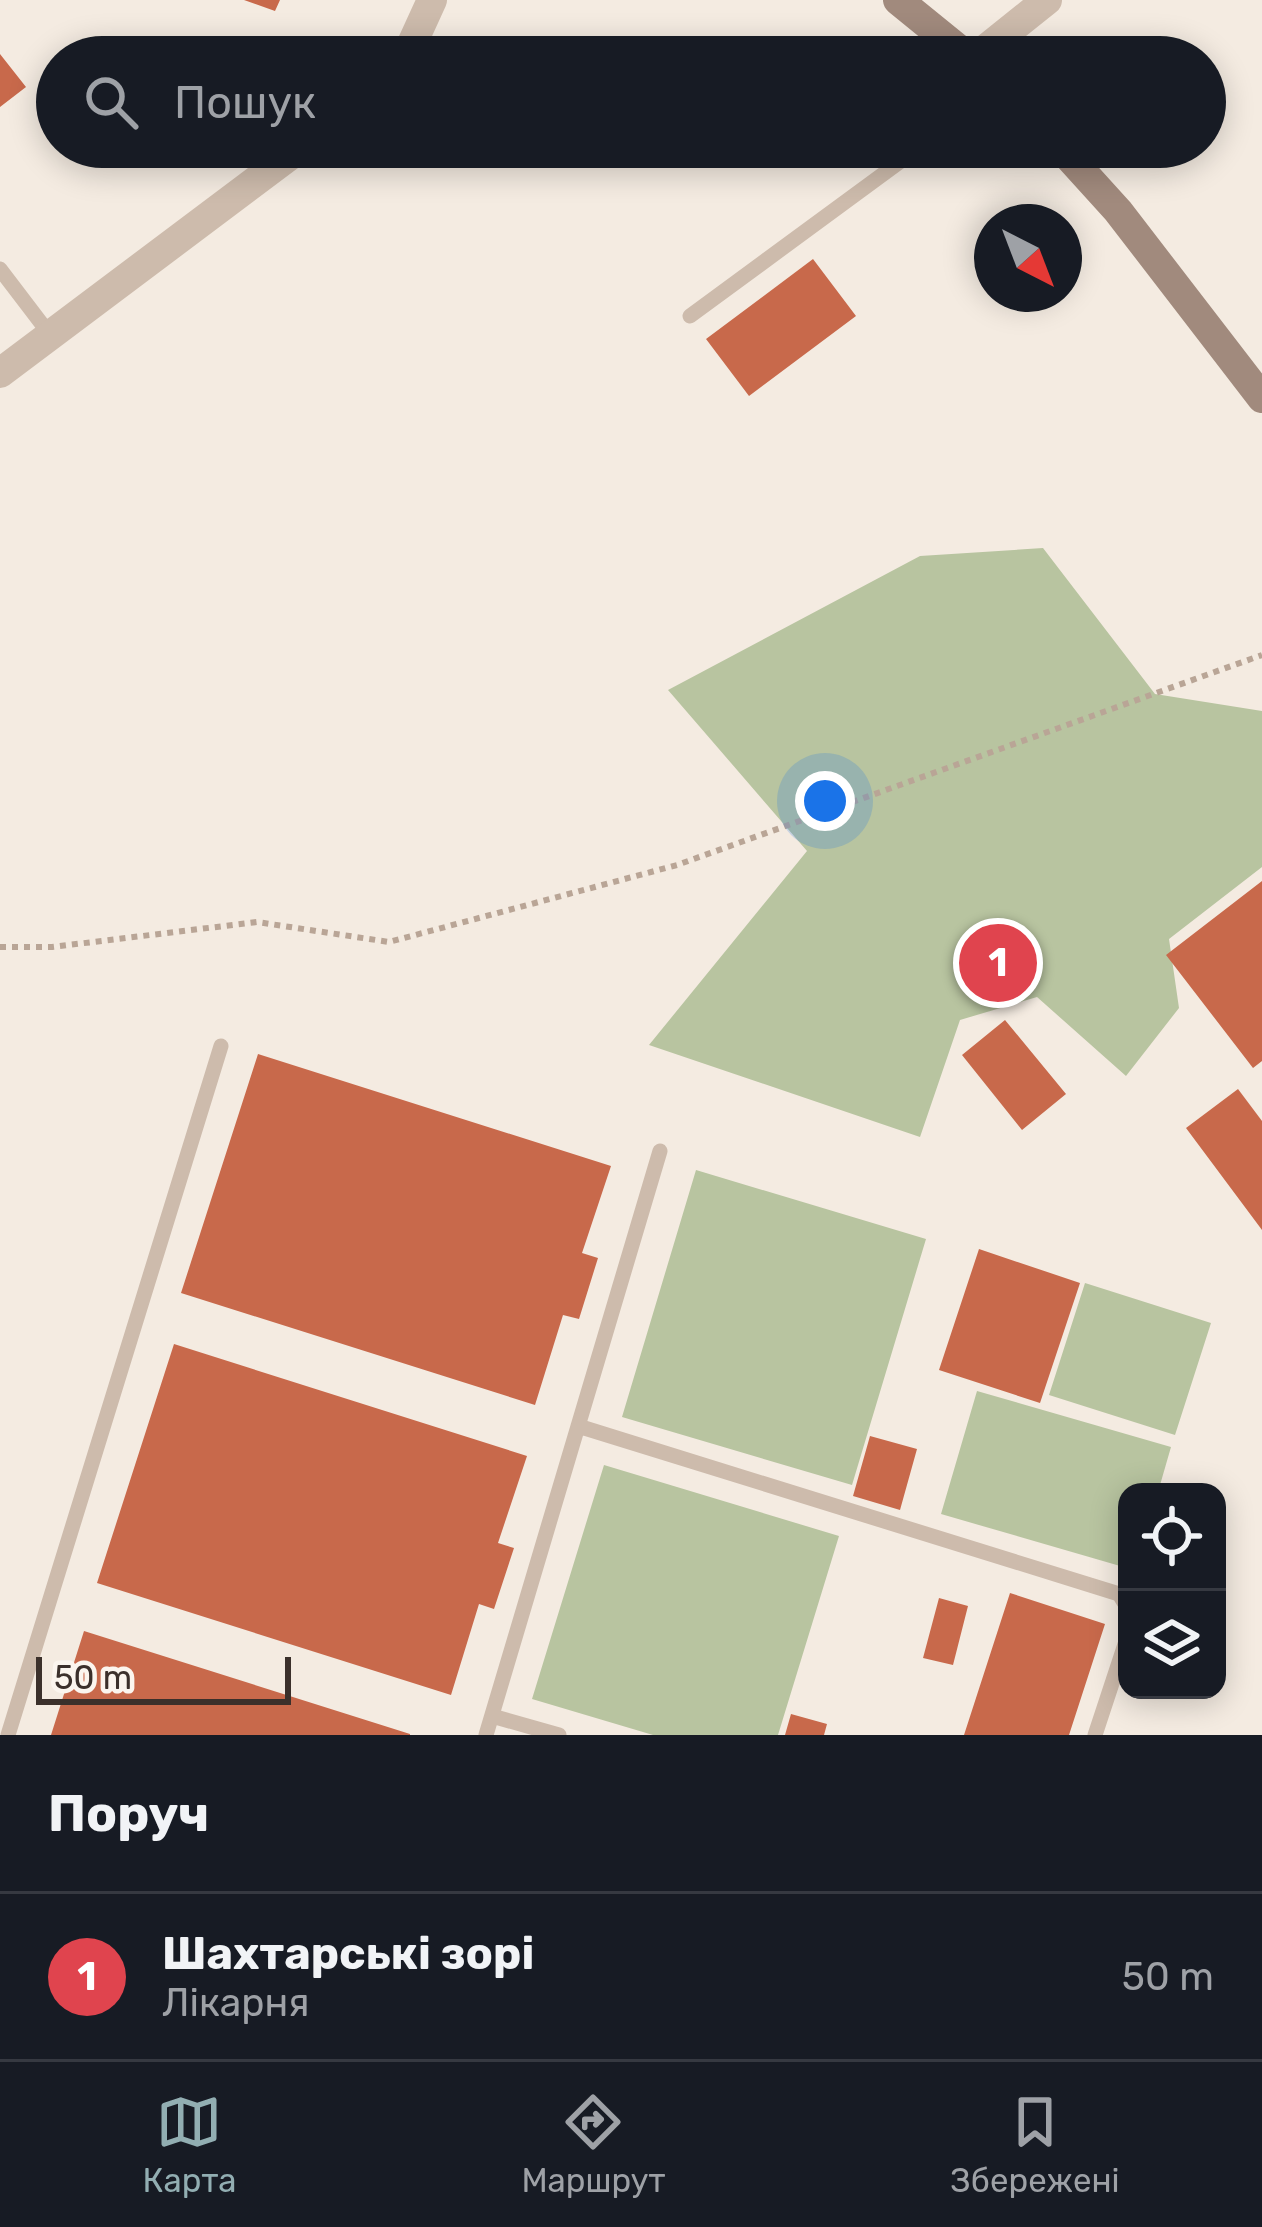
<!DOCTYPE html>
<html lang="uk">
<head>
<meta charset="utf-8">
<style>
  body { margin:0; font-family:Rubik,sans-serif; background:#20242c; color:#f1f3f6 }
  .controls { position:absolute; right:36px; bottom:36px; display:grid; overflow:hidden; border-radius:24px; box-shadow:0 6px 30px #0003 }
  .controls button { width:108px; height:108px; display:grid; place-items:center; padding:0; border:0; border-bottom:3px solid #363941; background:#171b24; color:#f1f3f6; font:60px sans-serif }
  .compass { position:absolute; left:974px; top:204px; width:108px; height:108px; border-radius:50%; background:#171b24; box-shadow:0 6px 30px #0003; rotate:138deg }
  .scale { position:absolute; left:36px; bottom:30px; width:255px; box-sizing:border-box; padding-left:12px; border:6px solid #3b302b; border-top:0; font-size:33px; line-height:42px; white-space:nowrap; color:#3b302b; -webkit-text-stroke:9px #fbf5ee; paint-order:stroke }
  .you { position:absolute; left:825px; top:801px; width:42px; height:42px; margin:-30px; border:9px solid #fff; border-radius:50%; background:#1a73e8; box-shadow:0 0 0 18px #1a73e833 }
  .badge { display:grid; place-items:center; width:78px; height:78px; border-radius:50%; background:#92aeb2; color:#fff; font-size:39px; font-weight:700 }
  .pin { position:absolute; translate:-50% -50%; border:6px solid #fff; box-shadow:0 3px 12px #0006 }
  .list { margin:0; padding:0; list-style:none }
  h2 { display:flex; justify-content:space-between; align-items:center; height:156px; margin:0; padding:0 48px; font-size:51px }
  h2 small { font-size:39px; font-weight:400; color:#9ea1a6 }
  .list li { display:grid; grid-template-columns:78px 1fr auto; gap:36px; align-items:center; box-sizing:border-box; height:168px; padding:0 48px; border-top:3px solid #363941 }
  .list b { display:block; font-size:45px; white-space:nowrap }
  .list p { margin:0; font-size:39px; white-space:nowrap; color:#9ea1a6 }
  .list em { font-size:39px; font-style:normal; color:#9ea1a6 }
  .icon { flex:none; width:66px; height:66px; fill:none; stroke:currentColor; stroke-width:2; stroke-linecap:round; stroke-linejoin:round }
  .map { position:relative; flex:none; width:1262px; height:1735px; overflow:hidden }
  .search { position:absolute; background:#171b24; box-shadow:0 6px 30px #0003; left:36px; right:36px; top:36px; height:132px; display:flex; align-items:center; gap:30px; box-sizing:border-box; padding:0 42px; border-radius:66px; color:#9ea1a6; font-size:45px }
  .sheet { height:324px; background:#171b24 }
  nav { display:flex; justify-content:space-around; align-items:center; box-sizing:border-box; height:168px; border-top:3px solid #363941; background:#171b24; font-size:33px; color:#9ea1a6 }
  nav a { display:grid; justify-items:center; gap:6px }
  nav .on { color:#92aeb2 }
  .map>svg:first-child { display:block }
</style>
</head>
<body>
<div class="map">
<svg width="1262" height="1735" viewBox="0 0 1262 1735">
  <rect width="100%" height="100%" fill="#f4ebe1"/>
  <path fill="#b8c4a0" d="M 1043,548 L 1155,694 L 1262,711 L 1262,867 L 1169,939 L 1179,1008 L 1126,1076 L 1037,997 L 960,1020 L 920,1137 L 649,1045 L 807,851 L 668,690 L 920,556 Z
    M 696,1170 L 926,1239 L 852,1485 L 622,1417 Z
    M 1085,1283 L 1211,1323 L 1175,1435 L 1049,1395 Z
    M 977,1391 L 1171,1447 L 1158,1492 L 1127,1492 L 1127,1568 L 941,1514 Z
    M 604,1465 L 839,1536 L 778,1735 L 653,1735 L 532,1699 Z"/>
  <path fill="#c8694b" d="M 244,0 L 280,0 L 275,11 Z
    M 0,54 L 26,87 L 0,107 Z
    M 813,259 L 856,316 L 749,396 L 706,339 Z
    M 1262,881 L 1262,1061 L 1253,1068 L 1166,955 Z
    M 1005,1020 L 1066,1094 L 1022,1130 L 962,1055 Z
    M 258,1054 L 611,1166 L 582,1253 L 598,1258 L 579,1319 L 563,1315 L 535,1405 L 181,1293 Z
    M 1238,1089 L 1262,1121 L 1262,1230 L 1186,1128 Z
    M 979,1249 L 1080,1283 L 1040,1403 L 939,1370 Z
    M 174,1344 L 527,1456 L 498,1543 L 514,1548 L 494,1609 L 479,1604 L 451,1695 L 97,1583 Z
    M 870,1436 L 917,1449 L 900,1510 L 853,1496 Z
    M 1010,1593 L 1105,1624 L 1069,1735 L 964,1735 Z
    M 939,1598 L 968,1606 L 953,1665 L 923,1658 Z
    M 84,1631 L 410,1734 L 410,1735 L 51,1735 Z
    M 791,1714 L 827,1724 L 824,1735 L 785,1735 Z"/>
  <g fill="none" stroke-linecap="round" stroke-linejoin="round">
    <path stroke="#b9a596" stroke-width="6" stroke-dasharray="6 6" stroke-linecap="butt" d="M 0,947 L 52,947 L 257,922 L 389,942 L 677,865 L 1262,655"/>
    <path stroke="#cdbbac" stroke-width="15" d="M 0,269 L 51,336
      M 690,316 L 920,147
      M 578,1426 L 1119,1594 L 1127,1607
      M 492,1716 L 559,1735
      M 8,1735 L 221,1046
      M 486,1735 L 660,1151
      M 1095,1735 L 1127,1638"/>
    <path stroke="#cdbbac" stroke-width="30" d="M 976,57 L 1047,0"/>
    <path stroke="#cdbbac" stroke-width="30" d="M 406,57 L 432,0
      M 0,373 L 301,147"/>
    <path stroke="#a18a7d" stroke-width="30" d="M 898,0 L 968,57
      M 1060,147 L 1118,211 L 1262,398"/>
  </g>
</svg>
<div class="controls">
<button><svg class="icon" aria-label="locate" viewBox="0 0 24 24"><circle cx="12" cy="12" r="6"/><path d="M12 2v4M12 18v4M2 12h4M18 12h4"/></svg></button>
<button><svg class="icon" aria-label="layers" viewBox="0 0 24 24"><path d="M12 4l9 5-9 5-9-5zM3 14l9 5 9-5"/></svg></button>
</div>
<svg class="compass" viewBox="-18 -18 36 36"><path d="M0-13l5 13h-10z" fill="#e53935"/><path d="M0 13l5-13h-10z" fill="#9ea1a6"/></svg>
<div class="scale">50 m</div>
<div class="you"></div>
<div class="pin badge" style="left:998px;top:963px;background:#e0444e">1</div>
<div class="search"><svg class="icon" aria-label="search" viewBox="0 0 24 24"><circle cx="10" cy="10" r="6"/><path d="M15 15l6 6"/></svg>Пошук</div>
</div>
<section class="sheet">
<h2>Поруч<small></small></h2>
<ul class="list">
<li><span class="badge" style="background:#e0444e">1</span><div><b>Шахтарські зорі</b><p>Лікарня</p></div><em>50 m</em></li>
</ul>
</section>
<nav>
<a class="on"><svg class="icon" aria-label="map" viewBox="0 0 24 24"><path d="M3 6l6-2 6 2 6-2v14l-6 2-6-2-6 2zM9 4v14M15 6v14"/></svg>Карта</a>
<a><svg class="icon" aria-label="directions" viewBox="0 0 24 24"><path d="M12 3l9 9-9 9-9-9zM9 14v-3h6M13 9l2 2-2 2"/></svg>Маршрут</a>
<a><svg class="icon" aria-label="saved" viewBox="0 0 24 24"><path d="M7 4h10v16l-5-4-5 4z"/></svg>Збережені</a>
</nav>
</body>
</html>
